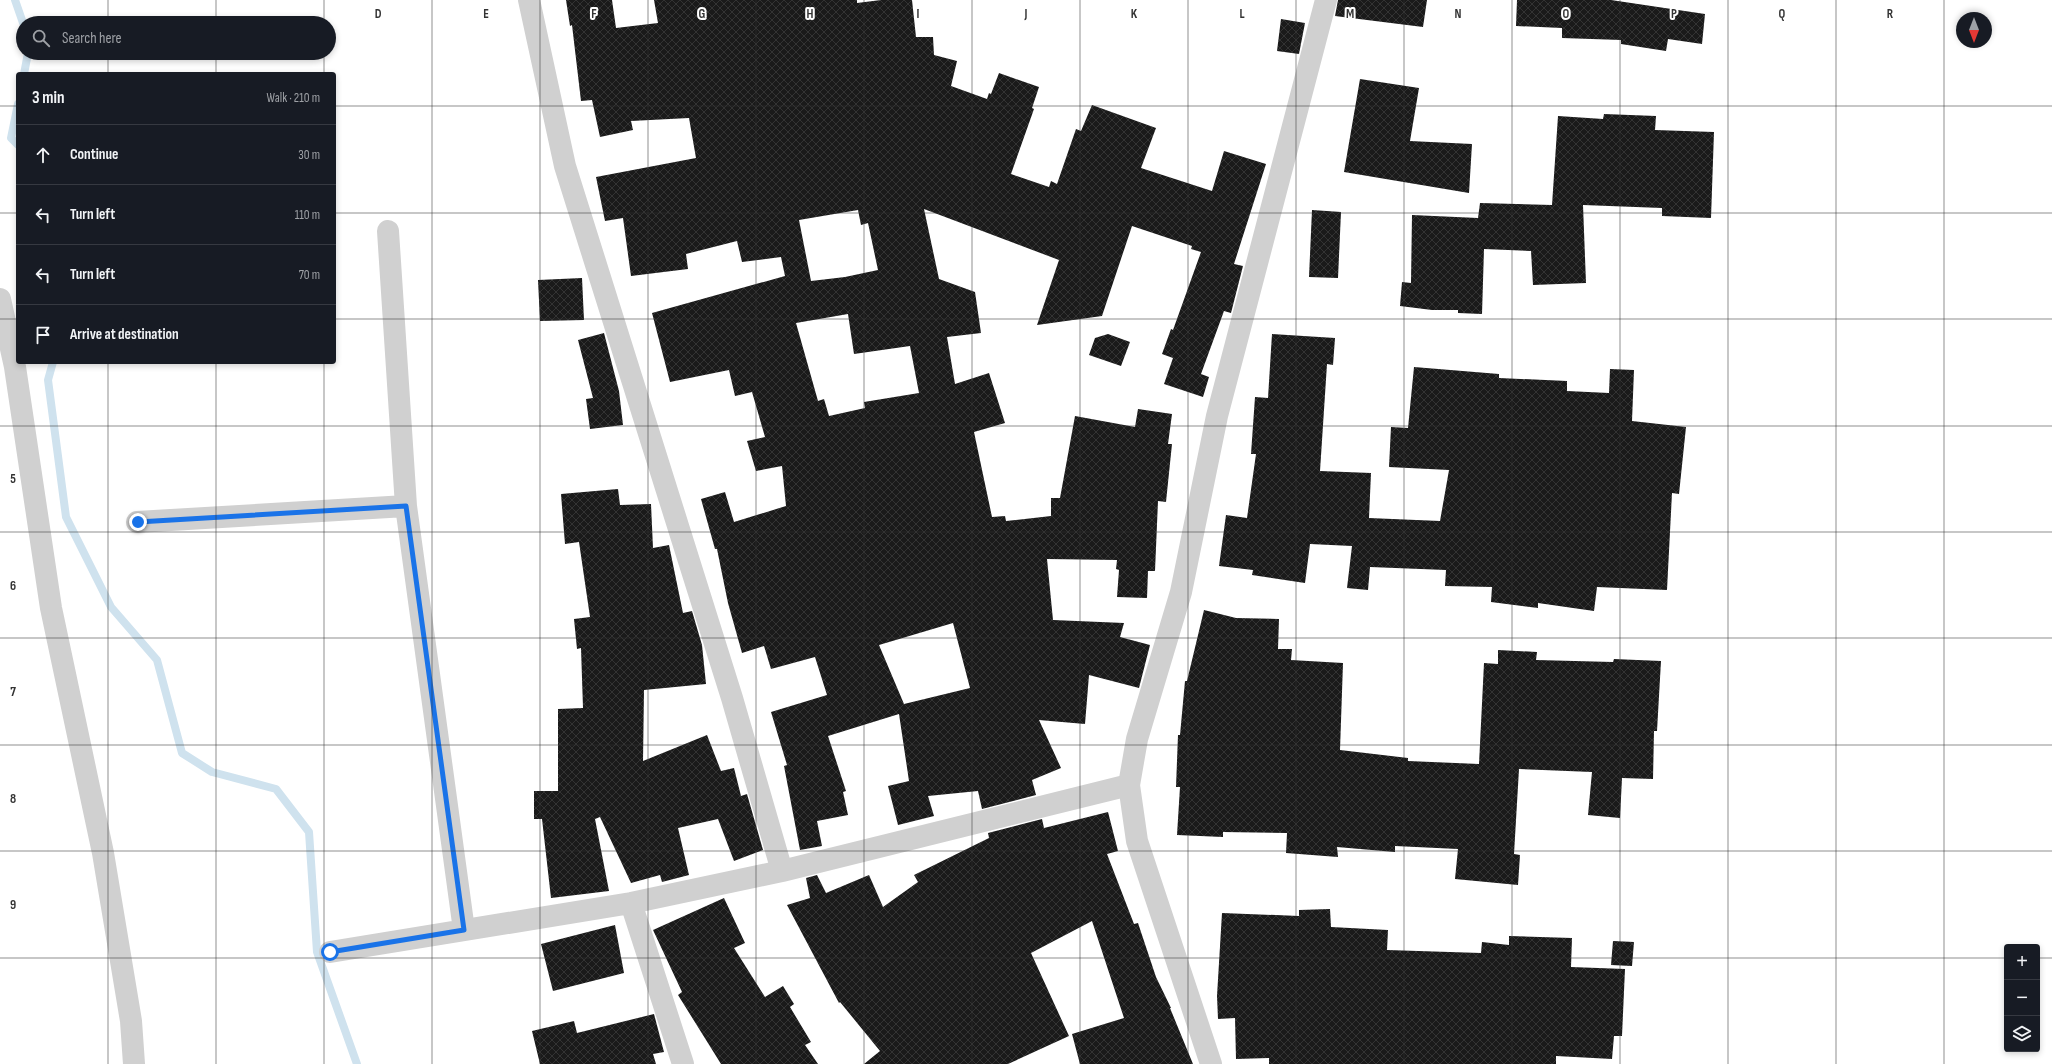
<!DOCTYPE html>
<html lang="en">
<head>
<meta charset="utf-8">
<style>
  body { margin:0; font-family:"Sofia Sans Condensed",sans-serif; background:#242831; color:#f1f3f6 }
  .controls { position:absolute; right:12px; bottom:12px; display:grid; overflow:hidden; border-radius:4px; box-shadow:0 2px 6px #0003 }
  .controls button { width:36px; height:36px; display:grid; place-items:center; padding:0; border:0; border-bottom:1px solid #363941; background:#171b24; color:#f1f3f6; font:20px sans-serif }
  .compass { position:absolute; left:1956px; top:12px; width:36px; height:36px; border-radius:50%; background:#171b24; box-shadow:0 2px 6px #0003; rotate:180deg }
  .stop { position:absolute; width:12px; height:12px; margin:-9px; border:3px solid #1a73e8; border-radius:50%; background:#fff }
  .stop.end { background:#1a73e8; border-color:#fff; box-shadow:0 1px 4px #0008 }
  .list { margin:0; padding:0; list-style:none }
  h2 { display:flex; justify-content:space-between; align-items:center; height:52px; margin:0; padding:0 16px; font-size:17px }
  h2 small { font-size:13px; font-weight:400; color:#9ea1a6 }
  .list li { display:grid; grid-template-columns:26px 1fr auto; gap:12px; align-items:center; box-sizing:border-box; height:60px; padding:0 16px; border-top:1px solid #363941 }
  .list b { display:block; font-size:15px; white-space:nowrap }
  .list em { font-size:13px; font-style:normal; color:#9ea1a6 }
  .icon { flex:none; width:22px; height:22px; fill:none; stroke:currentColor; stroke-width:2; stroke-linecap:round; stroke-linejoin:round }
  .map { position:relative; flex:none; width:2052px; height:1064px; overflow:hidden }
  .search { position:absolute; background:#171b24; box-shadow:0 2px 6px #0003; left:16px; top:16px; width:320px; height:44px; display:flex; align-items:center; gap:10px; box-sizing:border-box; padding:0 14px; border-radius:22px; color:#9ea1a6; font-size:15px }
  .panel { position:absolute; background:#171b24; box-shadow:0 2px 6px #0003; left:16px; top:72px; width:320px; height:292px; border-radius:4px }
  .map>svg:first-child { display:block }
</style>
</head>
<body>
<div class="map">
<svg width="2052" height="1064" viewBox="0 0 2052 1064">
  <defs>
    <pattern id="building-cross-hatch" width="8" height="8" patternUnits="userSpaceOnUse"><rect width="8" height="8" fill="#1a1a1a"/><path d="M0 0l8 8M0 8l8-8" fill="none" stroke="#333"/></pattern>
  </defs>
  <rect width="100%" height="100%" fill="#fff"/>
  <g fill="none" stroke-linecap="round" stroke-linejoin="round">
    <path stroke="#cfe2ee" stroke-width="8" d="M 15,0 L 23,23
      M 24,74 L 28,53
      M 18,104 L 11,138 L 18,145
      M 53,362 L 48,380 L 66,517 L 111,607 L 157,660 L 182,753 L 212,772 L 276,789 L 309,832 L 317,952 L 357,1064"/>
  </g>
  <path fill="url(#building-cross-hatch)" fill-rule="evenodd" d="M 566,0 L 612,0 L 616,28 L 658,23 L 654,0 L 857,0 L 857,3 L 881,0 L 912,0 L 916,37 L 933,37 L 934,55 L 957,61 L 951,86 L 987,99 L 989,93 L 991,94 L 999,73 L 1039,87 L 1032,108 L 1034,109 L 1011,174 L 1049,187 L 1051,181 L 1057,184 L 1076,129 L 1081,131 L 1092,105 L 1156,128 L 1141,168 L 1212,191 L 1224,151 L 1266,164 L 1234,264 L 1243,266 L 1231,313 L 1224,311 L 1201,374 L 1209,377 L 1203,397 L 1164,384 L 1173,358 L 1162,354 L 1171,329 L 1173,330 L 1201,252 L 1191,249 L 1192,246 L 1132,226 L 1102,316 L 1037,325 L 1059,260 L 924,209 L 939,279 L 975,292 L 981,333 L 947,337 L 955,384 L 989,373 L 1005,423 L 974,432 L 992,517 L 1005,516 L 1006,521 L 1051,516 L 1051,498 L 1060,498 L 1075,416 L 1135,427 L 1138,409 L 1172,414 L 1168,444 L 1172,444 L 1166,502 L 1158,501 L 1155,571 L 1148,571 L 1147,598 L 1117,597 L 1119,570 L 1116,569 L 1117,560 L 1047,559 L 1053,620 L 1124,623 L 1120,637 L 1150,645 L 1139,688 L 1089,675 L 1085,724 L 1039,720 L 1061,768 L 1032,780 L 1036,795 L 982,809 L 978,791 L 928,796 L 934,816 L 898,825 L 888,786 L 909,781 L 899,714 L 828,736 L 846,791 L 843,792 L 848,815 L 817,821 L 822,846 L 800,850 L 784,766 L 787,765 L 771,712 L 827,695 L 815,657 L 771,669 L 764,646 L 742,653 L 728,603 L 717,549 L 715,549 L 701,499 L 725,492 L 734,522 L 786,506 L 782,466 L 756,471 L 747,441 L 765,437 L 752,392 L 735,396 L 729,370 L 670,382 L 652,313 L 785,276 L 781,257 L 742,262 L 737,241 L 686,254 L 688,269 L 631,276 L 623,218 L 605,221 L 596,177 L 696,158 L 689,118 L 631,121 L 633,130 L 600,137 L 592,100 L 581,101 L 572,25 L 570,26 ZM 858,210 L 861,225 L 868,223 L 878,270 L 845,277 L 811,281 L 799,220 ZM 848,314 L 854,354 L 910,346 L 919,393 L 864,402 L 865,408 L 829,416 L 824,399 L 818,401 L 796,323 ZM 953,623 L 970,688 L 904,704 L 879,645 Z
    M 1338,0 L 1427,0 L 1423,27 L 1335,16 Z
    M 1517,0 L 1611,0 L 1705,14 L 1702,44 L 1668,39 L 1666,51 L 1621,44 L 1621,40 L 1562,38 L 1562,28 L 1516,26 Z
    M 1281,19 L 1305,23 L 1299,54 L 1277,51 Z
    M 1360,79 L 1419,88 L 1410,141 L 1472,144 L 1469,193 L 1344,172 Z
    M 1604,114 L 1656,116 L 1655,130 L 1714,132 L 1711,218 L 1662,216 L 1662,208 L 1583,205 L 1586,283 L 1533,285 L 1531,251 L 1484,249 L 1482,314 L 1458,313 L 1458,310 L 1432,310 L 1400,306 L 1402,282 L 1411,283 L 1412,215 L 1478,218 L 1480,203 L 1552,205 L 1558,116 L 1603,119 Z
    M 1312,210 L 1341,212 L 1338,278 L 1309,277 Z
    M 582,278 L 584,320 L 540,321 L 538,280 Z
    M 604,333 L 619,391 L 623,425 L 590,429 L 586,399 L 593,398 L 578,340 Z
    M 1108,334 L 1130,342 L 1121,366 L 1089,355 L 1095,338 Z
    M 1272,334 L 1335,338 L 1333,365 L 1327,364 L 1320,471 L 1371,473 L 1369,518 L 1440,521 L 1449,470 L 1389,467 L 1391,427 L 1408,428 L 1414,367 L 1499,374 L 1499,378 L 1567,381 L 1567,391 L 1609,393 L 1610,369 L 1634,370 L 1632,421 L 1686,427 L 1679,494 L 1672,493 L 1667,590 L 1597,587 L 1594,611 L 1538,603 L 1538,608 L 1491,602 L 1492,587 L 1445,586 L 1446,570 L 1370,567 L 1368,590 L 1347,588 L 1352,546 L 1310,544 L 1305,583 L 1252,575 L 1253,570 L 1219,566 L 1226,515 L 1247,518 L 1256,454 L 1251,454 L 1255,397 L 1268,398 Z
    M 618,489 L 620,505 L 651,504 L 653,548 L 669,545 L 683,613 L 692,611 L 702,645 L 706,684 L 644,690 L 643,761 L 707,735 L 721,771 L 734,768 L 741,796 L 747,794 L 763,850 L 734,861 L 718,819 L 678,828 L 689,875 L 662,882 L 660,875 L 631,883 L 600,817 L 595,819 L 609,891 L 551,898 L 542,819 L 534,819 L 534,791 L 558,791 L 558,709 L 583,708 L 581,648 L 577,649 L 574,619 L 590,617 L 579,542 L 565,544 L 561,494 Z
    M 1204,610 L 1236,618 L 1279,619 L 1278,649 L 1292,649 L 1291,660 L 1343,663 L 1340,750 L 1408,758 L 1408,761 L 1479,764 L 1484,663 L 1498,664 L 1498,650 L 1537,652 L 1536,660 L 1613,662 L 1614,659 L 1661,661 L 1657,731 L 1654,731 L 1653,779 L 1622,778 L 1620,818 L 1588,815 L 1592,772 L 1519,769 L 1514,854 L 1520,855 L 1518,885 L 1455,879 L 1458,849 L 1395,846 L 1395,852 L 1337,847 L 1338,857 L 1286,853 L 1287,833 L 1223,832 L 1223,837 L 1177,835 L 1180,787 L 1176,787 L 1178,735 L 1180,735 L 1185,681 L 1187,681 Z
    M 1108,812 L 1118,851 L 1107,854 L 1134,924 L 1138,923 L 1156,977 L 1171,1008 L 1170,1008 L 1193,1064 L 1080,1064 L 1072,1034 L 1124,1018 L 1092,921 L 1031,953 L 1069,1036 L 1008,1064 L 864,1064 L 880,1051 L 840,1002 L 839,1003 L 787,905 L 810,898 L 806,878 L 817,875 L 826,893 L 869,875 L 883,907 L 918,882 L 914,875 L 989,838 L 988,833 L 1042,819 L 1044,828 Z
    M 724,898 L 745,943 L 734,948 L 765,997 L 783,986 L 794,1004 L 790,1007 L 811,1042 L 805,1045 L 818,1064 L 721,1064 L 678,995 L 682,992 L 653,930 Z
    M 1330,909 L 1331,927 L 1388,930 L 1387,950 L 1481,953 L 1482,942 L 1509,945 L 1509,936 L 1572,938 L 1571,967 L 1625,969 L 1622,1036 L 1614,1036 L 1612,1059 L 1556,1056 L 1556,1064 L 1269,1064 L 1269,1058 L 1236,1059 L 1235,1018 L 1218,1019 L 1217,996 L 1222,913 L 1299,916 L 1299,910 Z
    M 615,925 L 624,973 L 553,991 L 541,944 Z
    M 1613,941 L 1634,942 L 1632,966 L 1611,965 Z
    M 654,1014 L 664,1052 L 653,1054 L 656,1064 L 540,1064 L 532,1031 L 574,1021 L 577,1033 Z"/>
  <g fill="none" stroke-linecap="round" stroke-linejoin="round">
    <path stroke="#d0d0d0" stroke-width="22" d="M 529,0 L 565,166 L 732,698 L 782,871
      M 388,231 L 406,506 L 464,930
      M 0,299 L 15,367 L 51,608 L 103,853 L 131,1021 L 134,1064
      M 137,522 L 406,506
      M 631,903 L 683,1064
      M 330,952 L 631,903 L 782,871 L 1129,785
      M 1211,1064 L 1137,841 L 1129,785 L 1137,739 L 1181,592 L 1217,416 L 1326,0"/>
  </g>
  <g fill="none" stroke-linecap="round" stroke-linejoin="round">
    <path stroke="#1a73e8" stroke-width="5" d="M 138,522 L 406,506 L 464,930 L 330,952"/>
  </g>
  <path fill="none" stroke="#333" stroke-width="1" stroke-opacity="0.55" d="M 108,0 L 108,23M 216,0 L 216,23M 324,0 L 324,23M 432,0 L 432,1064M 540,0 L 540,1064M 648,0 L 648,1064M 756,0 L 756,1064M 864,0 L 864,1064M 972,0 L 972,1064M 1080,0 L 1080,1064M 1188,0 L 1188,1064M 1296,0 L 1296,1064M 1404,0 L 1404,1064M 1512,0 L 1512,1064M 1620,0 L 1620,1064M 1728,0 L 1728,1064M 1836,0 L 1836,1064M 1944,0 L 1944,1064M 108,53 L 108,74M 216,53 L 216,74M 324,53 L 324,74M 0,106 L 18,106M 334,106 L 2052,106M 0,213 L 18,213M 334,213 L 2052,213M 0,319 L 18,319M 334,319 L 2052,319M 108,362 L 108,1064M 216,362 L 216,1064M 324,362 L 324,1064M 0,426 L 2052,426M 0,532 L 2052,532M 0,638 L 2052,638M 0,745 L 2052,745M 0,851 L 2052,851M 0,958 L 2007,958M 2037,958 L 2052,958"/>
  <g font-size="13" text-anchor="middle" font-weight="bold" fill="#333" stroke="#fff" stroke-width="4" stroke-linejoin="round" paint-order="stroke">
    <text x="378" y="18">D</text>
    <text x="486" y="18">E</text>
    <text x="594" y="18">F</text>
    <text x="702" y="18">G</text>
    <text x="810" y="18">H</text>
    <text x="918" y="18">I</text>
    <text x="1026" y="18">J</text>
    <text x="1134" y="18">K</text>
    <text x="1242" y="18">L</text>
    <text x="1350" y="18">M</text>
    <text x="1458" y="18">N</text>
    <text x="1566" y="18">O</text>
    <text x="1674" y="18">P</text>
    <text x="1782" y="18">Q</text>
    <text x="1890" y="18">R</text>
    <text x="13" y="483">5</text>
    <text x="13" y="590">6</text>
    <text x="13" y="696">7</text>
    <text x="13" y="803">8</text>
    <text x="13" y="909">9</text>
  </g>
</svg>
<div class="controls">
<button>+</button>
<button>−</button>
<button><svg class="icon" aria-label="layers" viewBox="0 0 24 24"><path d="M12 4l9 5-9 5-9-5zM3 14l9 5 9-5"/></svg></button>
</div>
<svg class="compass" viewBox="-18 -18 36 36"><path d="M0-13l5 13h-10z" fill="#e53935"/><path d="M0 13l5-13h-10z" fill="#9ea1a6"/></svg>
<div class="stop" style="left:330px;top:952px"></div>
<div class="stop end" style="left:138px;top:522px"></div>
<div class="search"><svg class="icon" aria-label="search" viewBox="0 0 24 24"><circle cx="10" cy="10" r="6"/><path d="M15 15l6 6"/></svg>Search here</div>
<section class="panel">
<h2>3 min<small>Walk · 210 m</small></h2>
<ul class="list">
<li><svg class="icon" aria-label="ahead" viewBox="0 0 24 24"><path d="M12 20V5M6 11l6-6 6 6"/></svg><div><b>Continue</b></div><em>30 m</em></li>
<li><svg class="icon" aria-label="left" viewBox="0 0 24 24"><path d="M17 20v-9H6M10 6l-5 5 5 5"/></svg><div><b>Turn left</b></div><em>110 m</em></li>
<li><svg class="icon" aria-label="left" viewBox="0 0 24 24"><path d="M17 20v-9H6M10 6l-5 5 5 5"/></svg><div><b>Turn left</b></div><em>70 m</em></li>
<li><svg class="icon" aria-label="arrive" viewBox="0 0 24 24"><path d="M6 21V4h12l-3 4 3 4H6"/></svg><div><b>Arrive at destination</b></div></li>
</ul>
</section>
</div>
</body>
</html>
